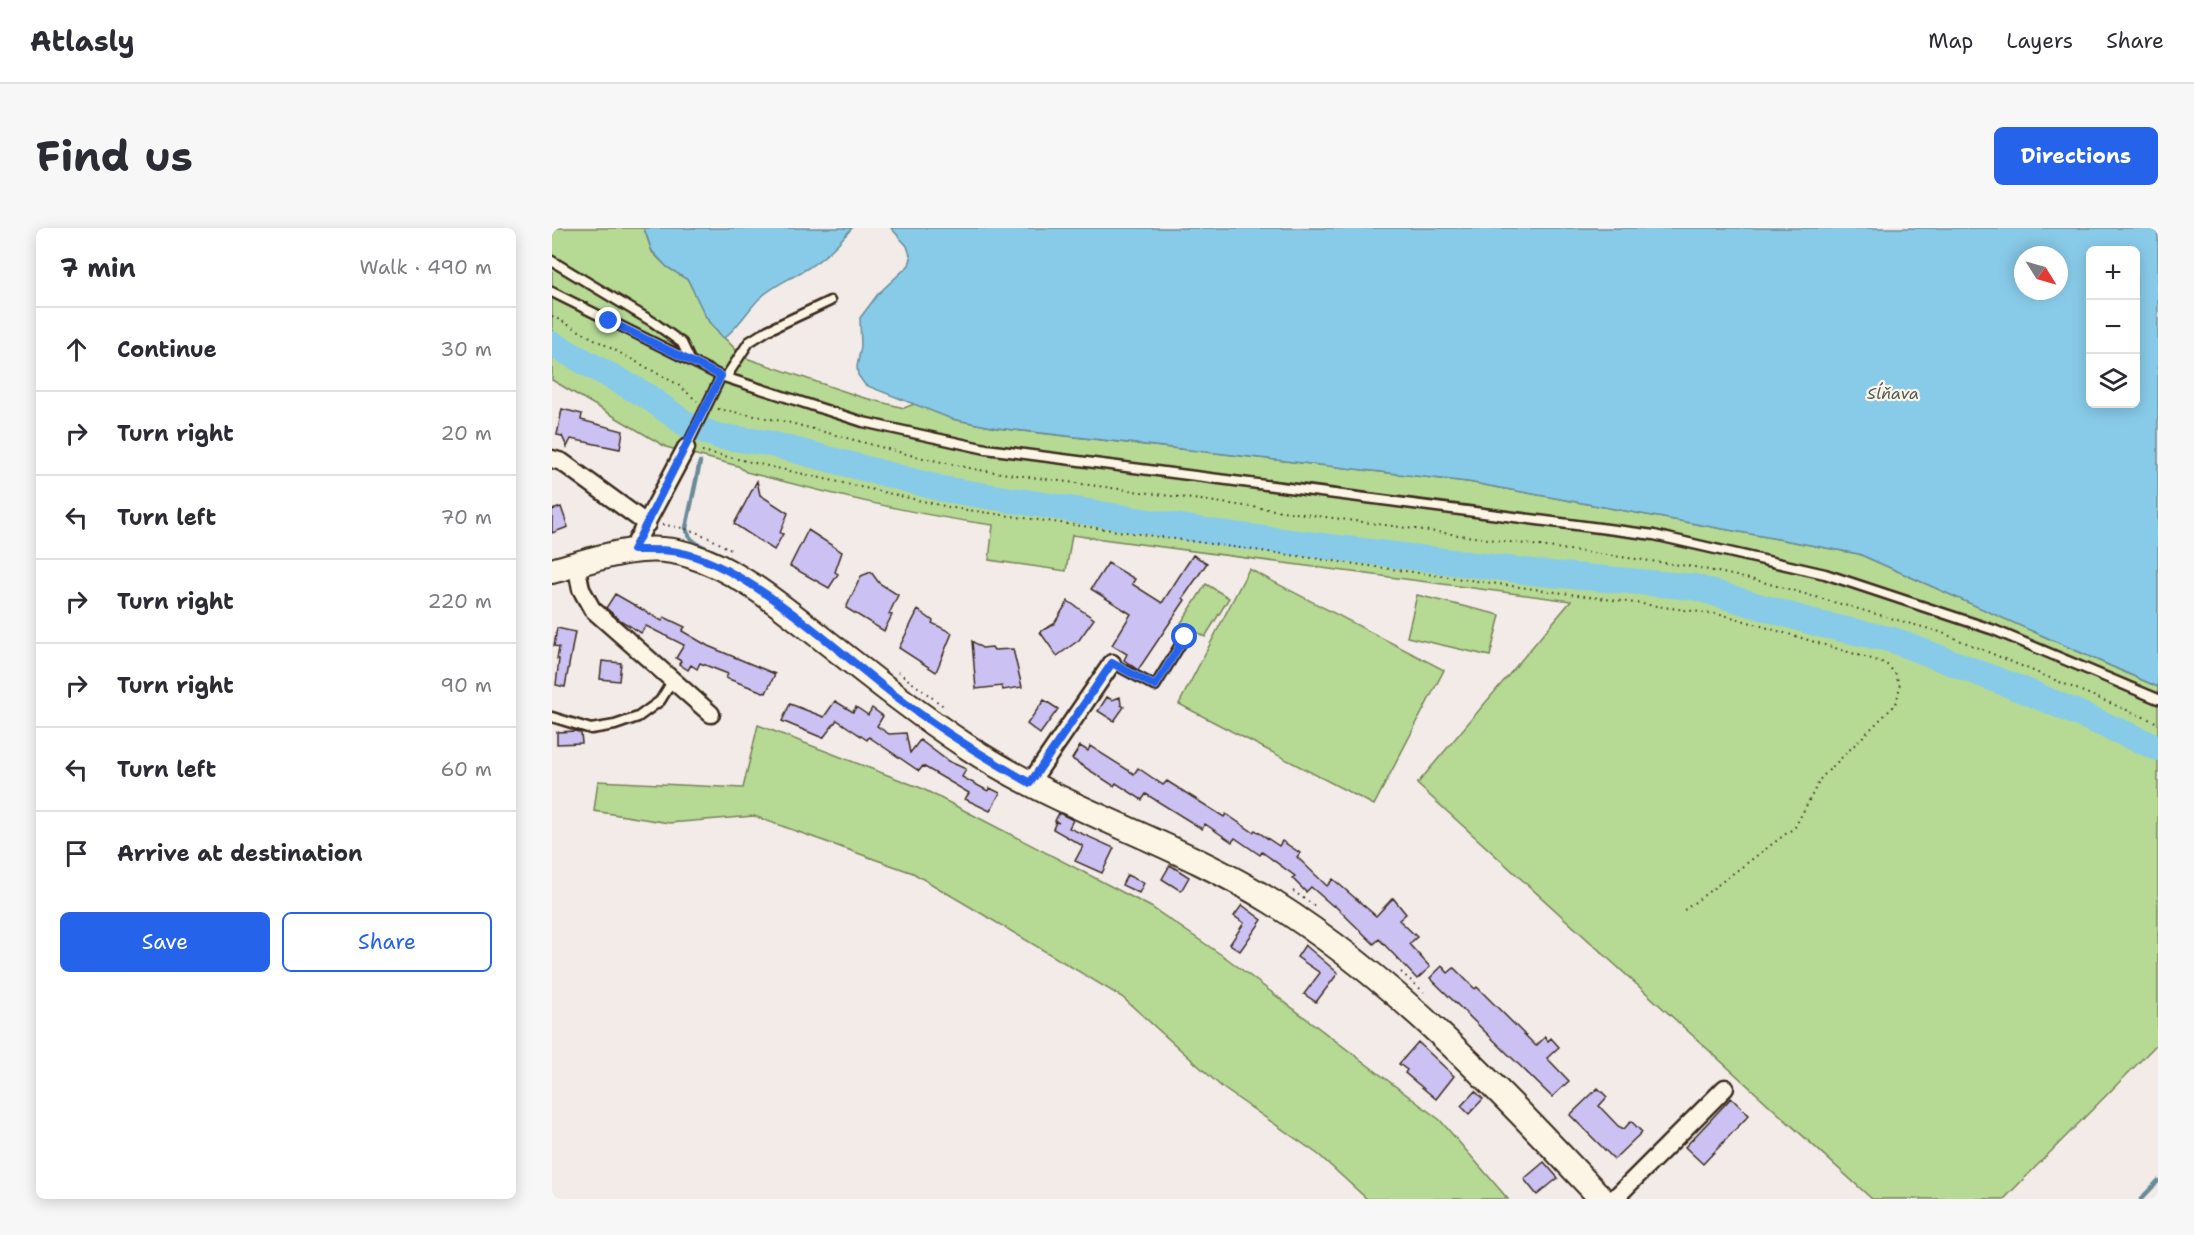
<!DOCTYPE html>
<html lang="en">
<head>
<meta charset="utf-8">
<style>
  body { margin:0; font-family:"Shantell Sans",sans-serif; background:#f7f7f7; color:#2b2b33 }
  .controls { position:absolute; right:18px; top:18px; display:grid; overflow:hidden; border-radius:9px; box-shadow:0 3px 15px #0003 }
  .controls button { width:54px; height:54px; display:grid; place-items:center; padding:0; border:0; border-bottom:2px solid #e1e1e2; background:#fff; color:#2b2b33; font:30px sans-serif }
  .compass { position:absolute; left:1462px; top:18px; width:54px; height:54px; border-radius:50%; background:#fff; box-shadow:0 3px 15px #0003; rotate:127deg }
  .stop { position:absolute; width:18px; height:18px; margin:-14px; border:4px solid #2563eb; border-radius:50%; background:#fff }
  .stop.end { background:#2563eb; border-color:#fff; box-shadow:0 2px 6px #0008 }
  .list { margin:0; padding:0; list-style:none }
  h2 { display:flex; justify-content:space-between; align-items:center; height:78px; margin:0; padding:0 24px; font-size:26px }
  h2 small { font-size:20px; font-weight:400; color:#7c7c81 }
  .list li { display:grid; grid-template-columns:39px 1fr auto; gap:18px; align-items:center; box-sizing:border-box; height:84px; padding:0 24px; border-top:2px solid #e1e1e2 }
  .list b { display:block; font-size:22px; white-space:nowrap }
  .list em { font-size:20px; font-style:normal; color:#7c7c81 }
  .actions { display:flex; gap:12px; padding:18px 24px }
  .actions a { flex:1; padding:14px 0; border:2px solid #2563eb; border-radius:9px; text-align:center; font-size:21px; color:#2563eb }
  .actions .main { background:#2563eb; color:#fff }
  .icon { flex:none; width:33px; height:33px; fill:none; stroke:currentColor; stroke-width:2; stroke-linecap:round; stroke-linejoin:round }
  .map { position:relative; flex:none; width:1606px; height:971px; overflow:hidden; border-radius:9px }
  header { display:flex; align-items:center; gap:36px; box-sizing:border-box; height:84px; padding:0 30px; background:#fff; border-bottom:2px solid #e1e1e2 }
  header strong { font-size:28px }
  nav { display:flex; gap:33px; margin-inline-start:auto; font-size:21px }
  .intro { display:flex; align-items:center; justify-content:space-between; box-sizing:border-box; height:144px; padding:0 36px }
  h1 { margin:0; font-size:42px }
  .button { padding:15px 27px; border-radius:9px; background:#2563eb; color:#fff; font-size:21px; font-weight:700 }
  main { display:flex; gap:36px; padding:0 36px }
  aside { flex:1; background:#fff; border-radius:9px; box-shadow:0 3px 15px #0003 }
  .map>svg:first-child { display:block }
</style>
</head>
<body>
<header>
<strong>Atlasly</strong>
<nav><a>Map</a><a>Layers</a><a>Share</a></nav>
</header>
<div class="intro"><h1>Find us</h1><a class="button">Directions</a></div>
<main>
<aside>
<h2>7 min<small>Walk · 490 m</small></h2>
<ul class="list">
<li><svg class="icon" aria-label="ahead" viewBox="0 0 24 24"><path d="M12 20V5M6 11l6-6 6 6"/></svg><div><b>Continue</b></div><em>30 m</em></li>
<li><svg class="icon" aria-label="right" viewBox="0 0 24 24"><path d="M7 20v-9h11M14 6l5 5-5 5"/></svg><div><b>Turn right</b></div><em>20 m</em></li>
<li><svg class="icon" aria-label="left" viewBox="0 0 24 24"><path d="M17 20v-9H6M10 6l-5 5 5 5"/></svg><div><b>Turn left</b></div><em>70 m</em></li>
<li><svg class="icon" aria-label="right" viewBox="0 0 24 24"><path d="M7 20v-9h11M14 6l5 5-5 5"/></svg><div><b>Turn right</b></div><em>220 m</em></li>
<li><svg class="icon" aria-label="right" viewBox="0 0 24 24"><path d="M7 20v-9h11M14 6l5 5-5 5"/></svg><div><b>Turn right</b></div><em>90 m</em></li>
<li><svg class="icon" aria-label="left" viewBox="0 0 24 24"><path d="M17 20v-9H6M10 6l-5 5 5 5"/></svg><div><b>Turn left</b></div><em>60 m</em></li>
<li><svg class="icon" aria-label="arrive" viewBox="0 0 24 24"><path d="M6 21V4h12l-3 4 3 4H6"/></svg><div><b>Arrive at destination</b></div></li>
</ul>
<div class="actions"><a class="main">Save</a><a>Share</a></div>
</aside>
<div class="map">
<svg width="1606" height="971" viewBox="0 0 1606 971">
  <rect width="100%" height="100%" fill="#f2ebe8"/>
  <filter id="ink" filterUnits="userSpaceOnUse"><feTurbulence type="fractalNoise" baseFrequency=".0167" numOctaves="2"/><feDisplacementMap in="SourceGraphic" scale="12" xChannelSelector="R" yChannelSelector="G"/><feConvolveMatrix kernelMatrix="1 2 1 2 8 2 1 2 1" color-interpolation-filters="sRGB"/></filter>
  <g filter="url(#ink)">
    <path fill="#b6d994" stroke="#788259" stroke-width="1.5" d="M 0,0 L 92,0 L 100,24 L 115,39 L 136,52 L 157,94 L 191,129 L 309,169 L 352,180 L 365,175 L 400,191 L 445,200 L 916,254 L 1307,326 L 1606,459 L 1606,815 L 1452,971 L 1320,971 L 865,556 L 1019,373 L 520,307 L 514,343 L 437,332 L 441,297 C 357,286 276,265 194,244 L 186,238 L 114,219 L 0,152 Z
      M 697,341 L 892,442 L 822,577 L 627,476 Z
      M 654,356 L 677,370 L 653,409 L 629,395 Z
      M 865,367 L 948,387 L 938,428 L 855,409 Z
      M 206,497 L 369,560 L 599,679 L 677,732 L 888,892 L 956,971 L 815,971 L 767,927 L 671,860 L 570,769 L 361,645 L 202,588 L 117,595 L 42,583 L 46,553 L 191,560 Z"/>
    <path fill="#88cbe9" stroke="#698b98" stroke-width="1.5" fill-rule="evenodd" d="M 92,0 L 300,0 C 285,17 271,32 251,43 C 236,52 222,57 208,70 C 198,79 181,106 171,110 L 154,89 L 136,52 L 115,39 L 100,23 Z
      M 339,0 L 1606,0 L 1606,459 L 1307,326 L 916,254 L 445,200 L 400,191 L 313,157 L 306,147 L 305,139 L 309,118 L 308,90 L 326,66 L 357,37 L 359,30 L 355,18 ZM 1584,22 L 1584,176 L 1538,176 L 1538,22 ZM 1471,27 L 1507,27 L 1507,63 L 1471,63 Z"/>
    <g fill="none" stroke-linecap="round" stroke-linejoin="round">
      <path stroke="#698b98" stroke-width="4.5" d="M 155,213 L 158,206
        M 148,234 L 134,300 C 137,318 159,320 173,329
        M 1589,971 L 1606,953"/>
      <path stroke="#88cbe9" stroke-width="26" d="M 0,116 L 95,168 L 134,196 L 165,208 L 215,215 L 391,261 L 673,306 L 988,345 L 1142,359 L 1267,396 L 1341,412 L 1481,466 L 1606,520"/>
    </g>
    <path fill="#ccc1f3" stroke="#3b2a1e" stroke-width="1.5" d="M 10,181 L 30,186 L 29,192 L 71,203 L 68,221 L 19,211 L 15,219 L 10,208 L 5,207 Z
      M 205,253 L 208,267 L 236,285 L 228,305 L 231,306 L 222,322 L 182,296 Z
      M 9,279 L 16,299 L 0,305 L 0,282 Z
      M 256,302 L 290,324 L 283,344 L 286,346 L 277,360 L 238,338 Z
      M 641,327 L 655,335 L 631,370 L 633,372 L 586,442 L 572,432 L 575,426 L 560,417 L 579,386 L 539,361 L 556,335 L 583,351 L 580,356 L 610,375 Z
      M 319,344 L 327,355 L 346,367 L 337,386 L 340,387 L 332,403 L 294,380 L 309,348 Z
      M 63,366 L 110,393 L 112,389 L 133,399 L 130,403 L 156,418 L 223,446 L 214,465 L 174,450 L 176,446 L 148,435 L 145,441 L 139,437 L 136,442 L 127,436 L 129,433 L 124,430 L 132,417 L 94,398 L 89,405 L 68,392 L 54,380 Z
      M 516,373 L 542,391 L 527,412 L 505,428 L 488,404 L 502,396 Z
      M 366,382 L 381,393 L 380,395 L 400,405 L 384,444 L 347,420 Z
      M 5,400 L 23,404 L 13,459 L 4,457 L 7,431 L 5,431 L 7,419 L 2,418 Z
      M 420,413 L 430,420 L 440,419 L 442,422 L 461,421 L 470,459 L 451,462 L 450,458 L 424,461 Z
      M 50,433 L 69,435 L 67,453 L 48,451 Z
      M 555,469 L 560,472 L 568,469 L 569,477 L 572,479 L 562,493 L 546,483 Z
      M 492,472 L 506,481 L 488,506 L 475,496 Z
      M 283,473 L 301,484 L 304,479 L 316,487 L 320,480 L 331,488 L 325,498 L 337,506 L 354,505 L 358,525 L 368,512 L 396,533 L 414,541 L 410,549 L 436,563 L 438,560 L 448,565 L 438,583 L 413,571 L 417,565 L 371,538 L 367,543 L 317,509 L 315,512 L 285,492 L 271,510 L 230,493 L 238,476 L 272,489 Z
      M 24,503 L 29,505 L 30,515 L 5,516 L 5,504 Z
      M 528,518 L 536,523 L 538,518 L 582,546 L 586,540 L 611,557 L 615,553 L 672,589 L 674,586 L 701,604 L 703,602 L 727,618 L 730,613 L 748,625 L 745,629 L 775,658 L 781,651 L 824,688 L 841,670 L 854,686 L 847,692 L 865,709 L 857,716 L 878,739 L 865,751 L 827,711 L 822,716 L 782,677 L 781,678 L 759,659 L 754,664 L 740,650 L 743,648 L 710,624 L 708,627 L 683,610 L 680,614 L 653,596 L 650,601 L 594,566 L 590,572 L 564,555 L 562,558 L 520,531 Z
      M 507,585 L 521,592 L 517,600 L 562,620 L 550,645 L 523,633 L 531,618 L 501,601 L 504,594 L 507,595 L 503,593 Z
      M 618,637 L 637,649 L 629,663 L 610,651 Z
      M 575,647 L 592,655 L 587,665 L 570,657 Z
      M 690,677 L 710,692 L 688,723 L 678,716 L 692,695 L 682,688 Z
      M 753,717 L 786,745 L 764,774 L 752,766 L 768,745 L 745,729 Z
      M 890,738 L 896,745 L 902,740 L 923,761 L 925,759 L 984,818 L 993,809 L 996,813 L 999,810 L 1007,819 L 995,830 L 1017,853 L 1000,869 L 878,750 Z
      M 866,814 L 902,848 L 884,871 L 853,845 L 855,842 L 847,836 Z
      M 1046,860 L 1055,869 L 1047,878 L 1066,898 L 1072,901 L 1079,893 L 1090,904 L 1062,931 L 1018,887 Z
      M 923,863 L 931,871 L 917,886 L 909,878 Z
      M 1179,870 L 1197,887 L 1151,936 L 1133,919 Z
      M 992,934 L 1006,950 L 985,967 L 972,951 Z"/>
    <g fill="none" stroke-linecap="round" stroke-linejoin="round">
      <defs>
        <path id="lane" d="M 0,33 L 101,94 L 130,115 L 138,132
          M 0,64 L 169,148 L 311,194 L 434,221 L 1102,307 L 1273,346 L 1442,402 L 1606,471
          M 174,149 L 197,114 L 216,102 L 278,73
          M 134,220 L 169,148
          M 560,435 L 603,458 L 633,409
          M 0,489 L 39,501 L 63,497 L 86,489 L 108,473 L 121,452"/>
        <path id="street" d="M 0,231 L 10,234 L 95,296
          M 80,322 L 134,220
          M 24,336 L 29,361 L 40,381 L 159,486
          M 478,555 L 560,435
          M 1062,971 L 1173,860"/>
        <path id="secondary" d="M 0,343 C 43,331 92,312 137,327 C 187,342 230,379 271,411 C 318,448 364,485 414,518 C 510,582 623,613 720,674 C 847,754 948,863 1050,971"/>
      </defs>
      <use href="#lane" stroke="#3b2a1e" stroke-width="13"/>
      <use href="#street" stroke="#3b2a1e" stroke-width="21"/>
      <use href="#secondary" stroke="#3b2a1e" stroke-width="28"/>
      <path stroke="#3b2a1e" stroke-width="2" stroke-dasharray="1.5 4.5" stroke-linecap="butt" d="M 0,88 L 125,156 L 145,173
        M 166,181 L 235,194 L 362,228 L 427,242 L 1143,339 L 1207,353 L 1388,404 L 1606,495
        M 150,223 L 401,280 L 1176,388 L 1333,435 L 1343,445 L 1348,458 L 1344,476 L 1269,550 L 1243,599 L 1131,683
        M 110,297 C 138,299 158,309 182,324
        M 346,444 L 394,480
        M 741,663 L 763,678
        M 849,744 L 872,764"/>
      <use href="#lane" stroke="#fcf5e5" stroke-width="8"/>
      <use href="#street" stroke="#fcf5e5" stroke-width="16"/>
      <use href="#secondary" stroke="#fcf5e5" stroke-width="24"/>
    </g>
  </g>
  <g fill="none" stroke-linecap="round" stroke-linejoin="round" filter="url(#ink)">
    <path stroke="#2563eb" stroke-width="8" d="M 57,93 L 169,148 L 81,322 C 99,322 117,321 135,326 C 202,344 284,422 341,466 C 384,499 430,528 478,555 L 560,435 L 603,458 L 633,409"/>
  </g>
  <g text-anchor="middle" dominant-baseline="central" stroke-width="4.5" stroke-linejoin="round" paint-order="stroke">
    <g font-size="16" font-style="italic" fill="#525a5b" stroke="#fcf5e5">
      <text x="1341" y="165">Sĺňava</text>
    </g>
  </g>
</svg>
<div class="controls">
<button>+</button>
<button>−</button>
<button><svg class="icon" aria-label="layers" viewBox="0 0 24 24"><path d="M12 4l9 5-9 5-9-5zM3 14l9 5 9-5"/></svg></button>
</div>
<svg class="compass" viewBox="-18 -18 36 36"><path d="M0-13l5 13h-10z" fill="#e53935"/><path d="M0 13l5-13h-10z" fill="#7c7c81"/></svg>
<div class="stop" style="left:633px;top:409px"></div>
<div class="stop end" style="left:57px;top:93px"></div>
</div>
</main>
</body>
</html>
